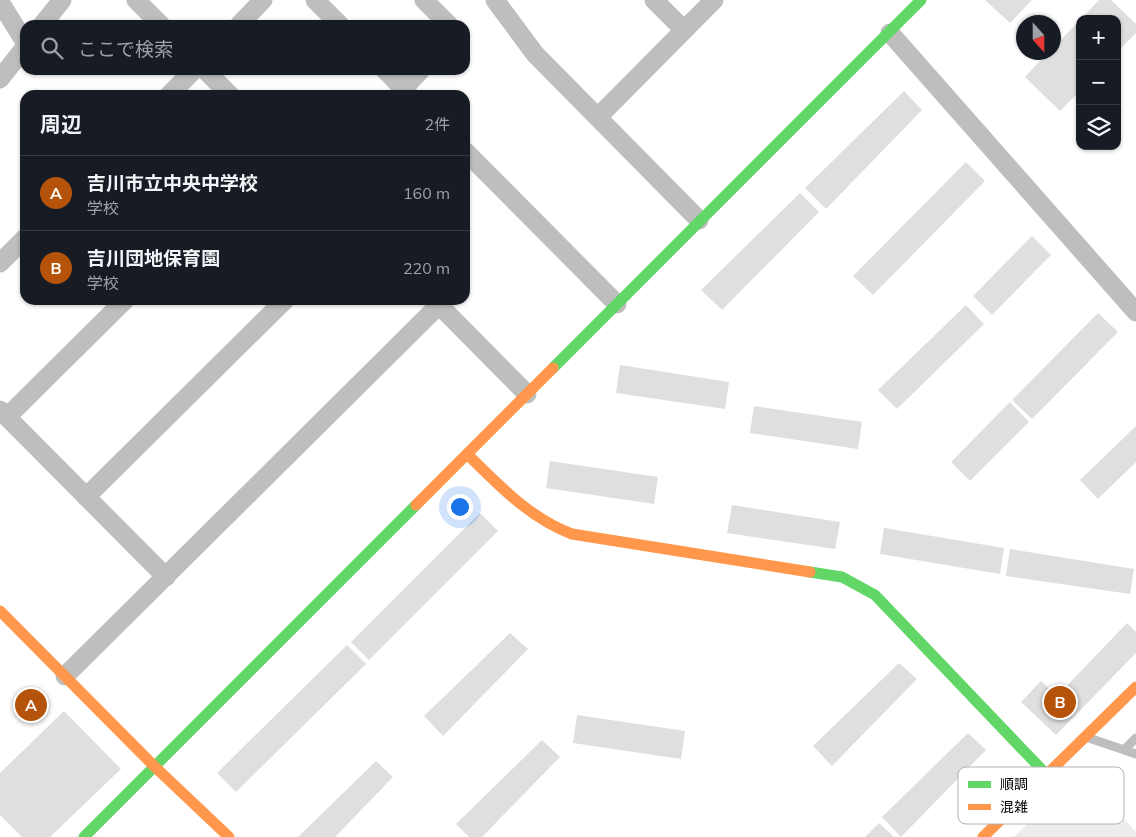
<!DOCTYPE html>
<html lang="ja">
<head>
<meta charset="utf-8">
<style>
  body { margin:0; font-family:Mulish,"Noto Sans JP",sans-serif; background:#242831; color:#f1f3f6 }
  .controls { position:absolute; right:15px; top:15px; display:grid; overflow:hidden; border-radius:10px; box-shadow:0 1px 4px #0004 }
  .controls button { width:45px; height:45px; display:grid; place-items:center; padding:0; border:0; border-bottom:1px solid #363941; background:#171b24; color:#f1f3f6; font:25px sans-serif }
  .compass { position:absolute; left:1016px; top:15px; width:45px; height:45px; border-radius:50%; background:#171b24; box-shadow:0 1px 4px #0004; rotate:159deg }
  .you { position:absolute; left:459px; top:506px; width:18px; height:18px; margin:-12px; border:4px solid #fff; border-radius:50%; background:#1a73e8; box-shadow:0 0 0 8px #1a73e833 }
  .badge { display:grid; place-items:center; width:32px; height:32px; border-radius:50%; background:#b45309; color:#fff; font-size:16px; font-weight:700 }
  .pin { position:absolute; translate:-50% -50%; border:2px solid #fff; box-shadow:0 1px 5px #0006 }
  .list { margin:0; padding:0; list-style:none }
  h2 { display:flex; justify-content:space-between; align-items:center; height:65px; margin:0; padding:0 20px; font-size:21px }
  h2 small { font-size:16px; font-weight:400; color:#9ea1a6 }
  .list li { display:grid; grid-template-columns:32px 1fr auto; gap:15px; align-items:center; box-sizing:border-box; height:75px; padding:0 20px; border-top:1px solid #363941 }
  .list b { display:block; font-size:19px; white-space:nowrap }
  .list p { margin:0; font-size:16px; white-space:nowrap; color:#9ea1a6 }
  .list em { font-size:16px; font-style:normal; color:#9ea1a6 }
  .icon { flex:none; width:28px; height:28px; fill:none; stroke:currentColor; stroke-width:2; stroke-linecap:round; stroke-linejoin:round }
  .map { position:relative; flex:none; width:1136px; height:837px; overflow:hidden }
  .search { position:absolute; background:#171b24; box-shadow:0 1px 4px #0004; left:20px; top:20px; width:450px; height:55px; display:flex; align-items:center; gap:12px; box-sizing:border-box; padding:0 18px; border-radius:15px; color:#9ea1a6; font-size:19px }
  .panel { position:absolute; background:#171b24; box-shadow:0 1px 4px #0004; left:20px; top:90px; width:450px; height:215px; border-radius:15px }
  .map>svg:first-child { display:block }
</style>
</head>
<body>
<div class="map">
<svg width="1136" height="837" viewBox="0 0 1136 837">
  <rect width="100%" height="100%" fill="#fff"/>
  <path fill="#ececec" d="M 1081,771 L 1136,832 L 1136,837 L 1014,837 Z"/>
  <path fill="#dfdfdf" d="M 985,0 L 1032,0 L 1010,23 Z
    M 1099,0 L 1111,0 L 1136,24 L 1136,33 L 1117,52 L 1117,19 L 1081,19 Z
    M 1080,20 L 1080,91 L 1060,111 L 1025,77 L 1048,52 L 1054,52 L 1054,47 Z
    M 904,91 L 922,110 L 826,209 L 805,188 Z
    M 966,162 L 985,181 L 873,295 L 853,276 Z
    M 800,193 L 819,212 L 722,310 L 701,290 Z
    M 1032,236 L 1051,255 L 992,315 L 973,296 Z
    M 966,305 L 984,324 L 897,409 L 878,390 Z
    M 1098,313 L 1118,332 L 1032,419 L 1012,400 Z
    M 620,365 L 729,382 L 725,409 L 616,393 Z
    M 1010,402 L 1029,422 L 970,481 L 951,462 Z
    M 754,406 L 862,422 L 858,449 L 750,433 Z
    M 1136,426 L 1136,462 L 1098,499 L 1080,480 Z
    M 550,461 L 658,477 L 654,504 L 546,488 Z
    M 732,505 L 840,522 L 835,549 L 727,533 Z
    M 480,513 L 498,531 L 369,660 L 351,642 Z
    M 884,528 L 1004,548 L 1000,574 L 880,554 Z
    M 1010,549 L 1134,569 L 1130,594 L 1006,576 Z
    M 1127,623 L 1136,632 L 1136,653 L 1056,735 L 1021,702 L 1041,681 L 1057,696 Z
    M 510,633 L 528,649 L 443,736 L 424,716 Z
    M 347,645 L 366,664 L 236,792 L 217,773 Z
    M 899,663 L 917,679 L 832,766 L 813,746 Z
    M 64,711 L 121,769 L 50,837 L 22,837 L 0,815 L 0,773 Z
    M 577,715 L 685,731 L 681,759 L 573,743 Z
    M 968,733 L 986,750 L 901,837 L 882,817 Z
    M 542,740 L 560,757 L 482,837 L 469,837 L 456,824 Z
    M 376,761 L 393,777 L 335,837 L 298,837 Z
    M 879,823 L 894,837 L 865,837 Z"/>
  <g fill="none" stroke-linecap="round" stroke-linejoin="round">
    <path stroke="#bebebe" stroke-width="9" d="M 1089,738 L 1136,754
      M 1124,750 L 1136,738"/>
    <path stroke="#bebebe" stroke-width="19" d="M 136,0 L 161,25
      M 315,0 L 340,25
      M 424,0 L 449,25
      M 495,0 L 535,54 L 699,220
      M 654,0 L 684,30
      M 0,2 L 25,42
      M 42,25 L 62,0
      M 239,25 L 263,0
      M 890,33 L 1136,312
      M 205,70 L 230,95
      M 385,70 L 409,95
      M 0,79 L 25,47
      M 403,89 L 421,70
      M 169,95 L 194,70
      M 598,117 L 714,0
      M 465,151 L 617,304
      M 0,263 L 25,238
      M 434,300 L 527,394
      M 0,410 L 166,577
      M 7,417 L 125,300
      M 86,497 L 285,300
      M 65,676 L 439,305"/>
    <path stroke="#63d668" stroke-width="11" d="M 553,368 L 921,0
      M 810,572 L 842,577 L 875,595 L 1046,774
      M 84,837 L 416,505"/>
    <path stroke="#ff974d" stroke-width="11" d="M 467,454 C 499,485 529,518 572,534 L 810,572
      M 416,505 L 553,368
      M 0,611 L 154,766 L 229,837
      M 983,837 L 1136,687"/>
  </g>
  <rect x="958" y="767" width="166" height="57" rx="8" fill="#fff" stroke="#b2b2b2" stroke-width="1"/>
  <rect x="968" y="781" width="23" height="7" fill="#63d668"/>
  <rect x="968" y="804" width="23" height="6" fill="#ff974d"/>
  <g font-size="14" fill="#000">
    <text x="1000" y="789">順調</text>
    <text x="1000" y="812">混雑</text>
  </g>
</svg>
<div class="controls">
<button>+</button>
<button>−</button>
<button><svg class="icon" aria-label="layers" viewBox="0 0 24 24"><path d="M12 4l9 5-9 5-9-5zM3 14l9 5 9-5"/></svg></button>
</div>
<svg class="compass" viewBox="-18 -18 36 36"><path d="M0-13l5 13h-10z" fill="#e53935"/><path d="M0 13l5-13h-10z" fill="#9ea1a6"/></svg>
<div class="you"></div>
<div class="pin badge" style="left:31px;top:705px">A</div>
<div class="pin badge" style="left:1060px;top:702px">B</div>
<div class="search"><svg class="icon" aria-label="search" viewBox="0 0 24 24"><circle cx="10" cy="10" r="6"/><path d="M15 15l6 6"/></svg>ここで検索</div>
<section class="panel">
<h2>周辺<small>2件</small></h2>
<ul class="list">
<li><span class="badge">A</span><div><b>吉川市立中央中学校</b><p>学校</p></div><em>160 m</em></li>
<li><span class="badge">B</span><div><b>吉川団地保育園</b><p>学校</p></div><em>220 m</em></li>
</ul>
</section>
</div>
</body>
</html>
